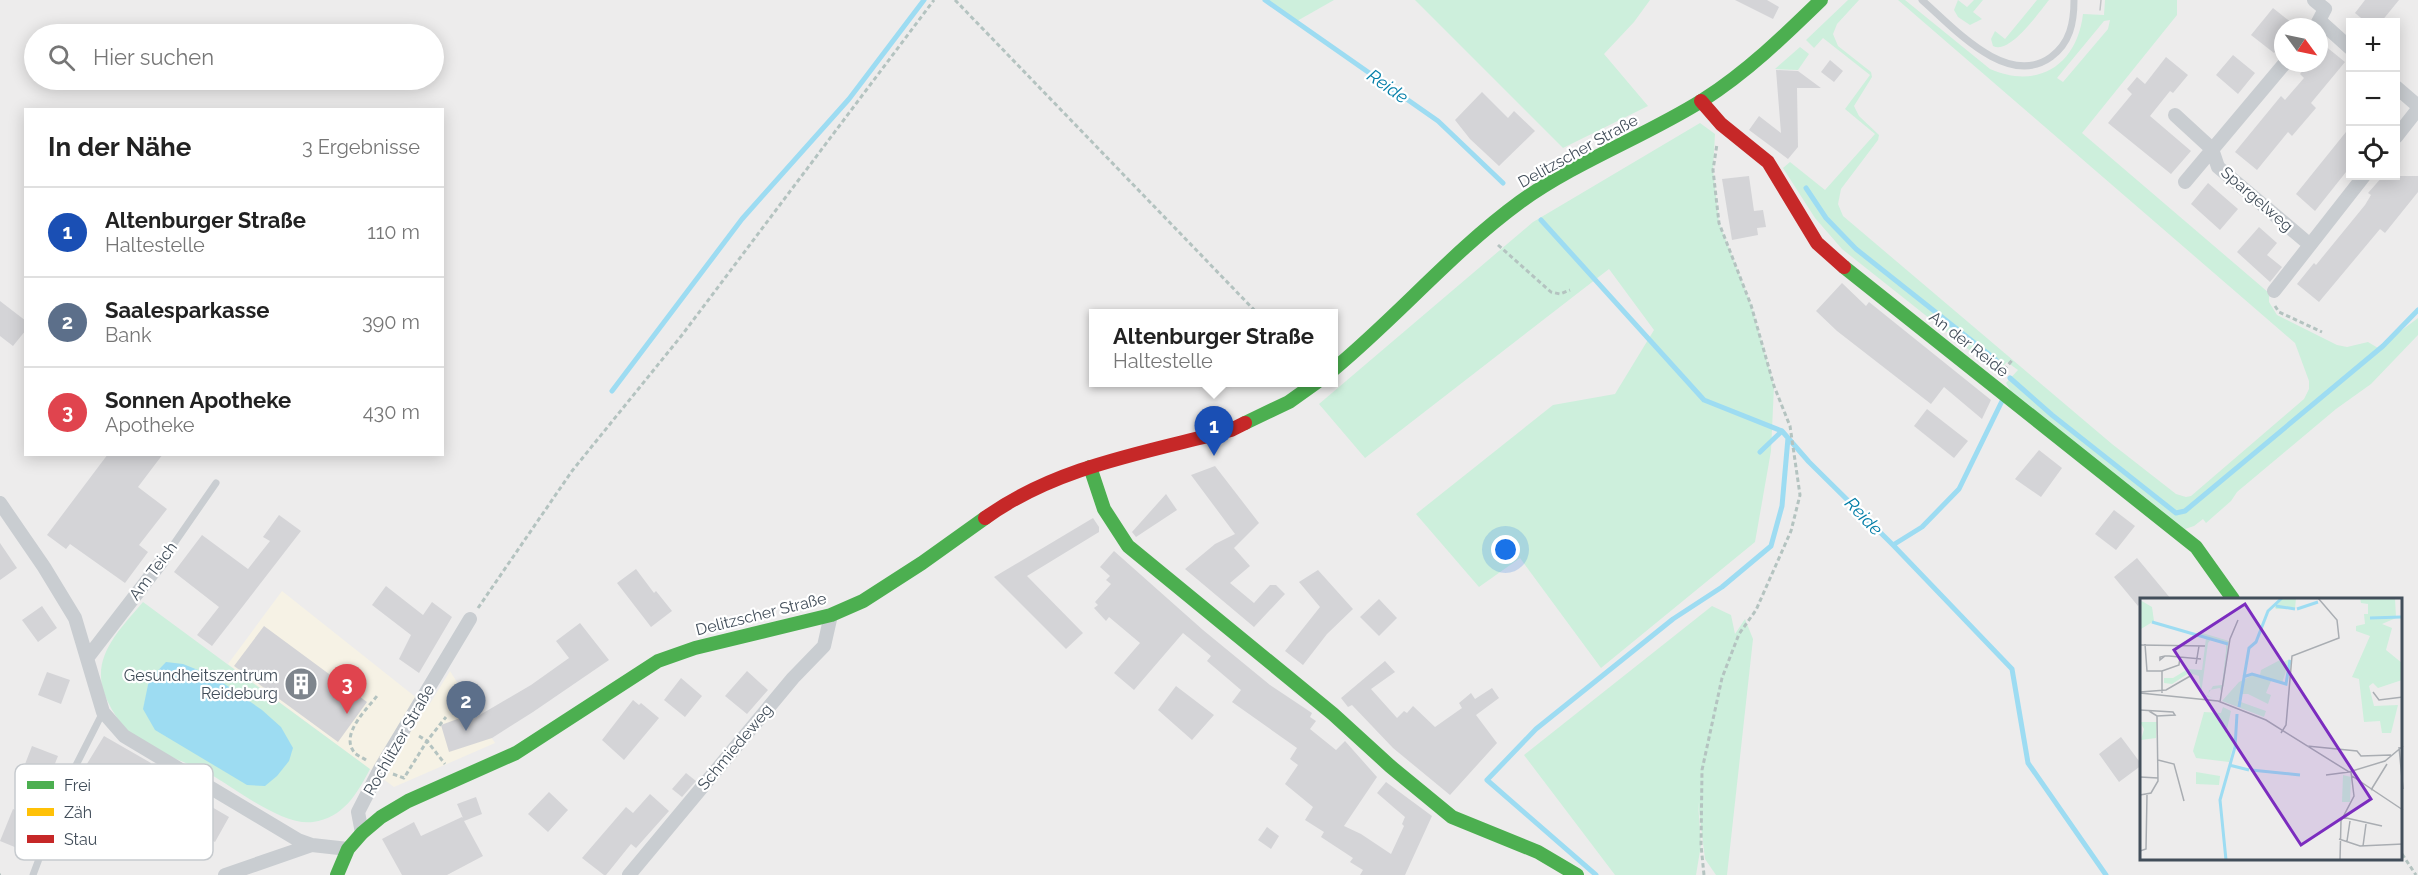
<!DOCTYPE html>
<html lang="de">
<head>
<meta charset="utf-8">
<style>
  body { margin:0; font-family:Raleway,sans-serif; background:#f6f6f6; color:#222 }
  .controls { position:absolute; right:18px; top:18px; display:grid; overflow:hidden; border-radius:0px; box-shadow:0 3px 15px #0003 }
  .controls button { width:54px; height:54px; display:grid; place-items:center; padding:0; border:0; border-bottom:2px solid #e0e0e0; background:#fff; color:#222; font:30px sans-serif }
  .compass { position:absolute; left:2274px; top:18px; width:54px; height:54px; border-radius:50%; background:#fff; box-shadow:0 3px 15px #0003; rotate:123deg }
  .you { position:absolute; left:1506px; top:550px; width:21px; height:21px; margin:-15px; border:4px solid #fff; border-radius:50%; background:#1a73e8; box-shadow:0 0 0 9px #1a73e833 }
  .badge { display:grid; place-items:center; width:39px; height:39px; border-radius:50%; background:#0b8043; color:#fff; font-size:20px; font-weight:700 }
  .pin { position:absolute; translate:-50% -50px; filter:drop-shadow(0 2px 3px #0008) }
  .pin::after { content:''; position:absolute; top:32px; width:21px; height:18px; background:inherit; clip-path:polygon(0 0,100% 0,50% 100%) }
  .popup { position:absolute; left:1089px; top:309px; width:249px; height:78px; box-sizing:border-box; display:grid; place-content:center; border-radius:0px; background:#fff; filter:drop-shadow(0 2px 4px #0005); font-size:20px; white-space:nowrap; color:#767676 }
  .popup b { font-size:22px; color:#222 }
  .popup::after { content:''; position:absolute; left:50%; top:100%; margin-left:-12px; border:12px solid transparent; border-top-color:#fff }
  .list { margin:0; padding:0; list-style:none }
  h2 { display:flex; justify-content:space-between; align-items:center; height:78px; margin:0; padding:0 24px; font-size:26px }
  h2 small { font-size:20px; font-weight:400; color:#767676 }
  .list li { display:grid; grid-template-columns:39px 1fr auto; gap:18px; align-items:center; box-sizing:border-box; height:90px; padding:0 24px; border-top:2px solid #e0e0e0 }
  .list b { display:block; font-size:22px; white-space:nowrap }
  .list p { margin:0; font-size:20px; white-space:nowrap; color:#767676 }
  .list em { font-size:20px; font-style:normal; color:#767676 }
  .icon { flex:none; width:33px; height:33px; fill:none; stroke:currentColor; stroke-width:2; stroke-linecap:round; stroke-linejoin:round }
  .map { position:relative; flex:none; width:2418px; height:875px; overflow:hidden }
  .search { position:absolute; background:#fff; box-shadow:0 3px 15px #0003; left:24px; top:24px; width:420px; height:66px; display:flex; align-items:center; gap:15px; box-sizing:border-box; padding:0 21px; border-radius:33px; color:#767676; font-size:22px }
  .panel { position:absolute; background:#fff; box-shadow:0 3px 15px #0003; left:24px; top:108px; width:420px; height:348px; border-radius:0px }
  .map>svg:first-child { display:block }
</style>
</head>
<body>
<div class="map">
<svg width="2418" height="875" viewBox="0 0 2418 875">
  <rect width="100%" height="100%" fill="#edecec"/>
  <path fill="#f6f2e5" d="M 282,591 L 418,699 L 429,705 L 450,671 L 495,743 L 394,787 L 228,664 Z"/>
  <path fill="#cdefdc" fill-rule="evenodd" d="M 1265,0 L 1334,0 L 1297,21 Z
    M 1415,0 L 1650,0 L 1634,22 L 1604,54 L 1648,106 L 1563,148 Z
    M 1848,0 L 1859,0 L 1837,24 L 1833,34 L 1838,46 L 1871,72 L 1872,77 L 1854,106 L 1859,116 L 1879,135 L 1878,140 L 1841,189 L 1838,204 L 1843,216 L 2112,444 L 2176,494 L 2186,497 L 2191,496 L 2304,399 L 2309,389 L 2309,381 L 2295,343 L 1898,0 L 1905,0 L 1990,69 C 2038,90 2077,65 2083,14 L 2104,15 L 2105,0 L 2177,0 L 2177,15 L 2082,133 L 2269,293 L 2269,302 L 2277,315 L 2337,345 L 2347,347 L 2368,342 L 2378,348 L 2418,318 L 2418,335 L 2371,384 L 2336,409 L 2237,492 L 2231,501 L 2206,523 L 2203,519 L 2194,526 L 2185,529 L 2010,390 L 2006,383 L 2018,370 L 2007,362 L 1997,372 L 1842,249 L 1815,218 L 1783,168 L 1790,162 L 1825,190 L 1875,134 L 1845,109 L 1870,75 L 1823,38 L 1814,48 L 1806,40 ZM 2110,20 L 2108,29 L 2063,82 L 2057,78 L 2104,21 Z
    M 1958,0 L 1967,7 L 1974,0 L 1983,0 L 1973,12 L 1982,19 L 1970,25 L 1958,17 L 1954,10 Z
    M 2037,0 L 2049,0 C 2039,12 2010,55 1993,46 L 1991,39 L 1995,31 L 2005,39 Z
    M 1800,47 L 1809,54 L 1798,70 L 1775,69 Z
    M 1700,123 L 1715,134 L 1713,170 L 1719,223 L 1751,305 L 1774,386 L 1771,451 L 1755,542 L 1601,668 L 1520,558 L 1479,587 L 1416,514 L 1553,405 L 1615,394 L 1654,330 L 1609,269 L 1365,458 L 1319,404 L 1533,222 Z
    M 143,602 L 370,769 C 357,794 343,818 313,822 C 284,826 240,792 215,777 C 191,763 160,755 138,739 C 125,730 116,718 109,704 C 86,661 117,633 143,602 Z
    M 1712,606 L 1731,615 L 1735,634 L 1745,619 L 1753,639 L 1727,875 L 1716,875 L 1705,859 L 1698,802 L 1701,845 L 1696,875 L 1615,875 L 1524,755 Z"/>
  <path fill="#9ddcf2" d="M 166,662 L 183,664 L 213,676 L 262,710 L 281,727 L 293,748 L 289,761 L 277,776 L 265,786 L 247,785 L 155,730 L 143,709 L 149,680 Z"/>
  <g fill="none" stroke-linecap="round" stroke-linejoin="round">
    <path stroke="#9ddcf2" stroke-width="5" d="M 1265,0 L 1438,121 L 1503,183
      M 1806,188 L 1826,218 L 1856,249 L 1996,360
      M 1541,220 L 1704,400 L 1782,431 L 1809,462 L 1893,545 L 2012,669 L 2028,763 L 2106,875
      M 2010,378 L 2052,415 L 2176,513 L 2185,511 L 2383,346 L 2418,310
      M 612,391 L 742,219 L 849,99 L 924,0
      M 1760,452 L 1782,431
      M 1893,545 L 1922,527 L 1959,489 L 2003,399
      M 1596,875 L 1487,780 L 1536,729 L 1673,619 L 1722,587 L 1771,546 L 1782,506 L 1788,438"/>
  </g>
  <path fill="#d4d4d7" d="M 1735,0 L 1767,0 L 1779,7 L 1773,19 Z
    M 2365,0 L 2399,0 L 2381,22 L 2366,22 L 2355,13 Z
    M 2273,8 L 2297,27 L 2283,27 L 2283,42 L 2274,53 L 2251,35 Z
    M 2319,41 L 2345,62 L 2311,103 L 2316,108 L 2292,136 L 2288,132 L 2257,170 L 2235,152 L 2281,96 L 2285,100 L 2304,78 L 2300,74 L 2309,63 L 2319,63 Z
    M 2233,55 L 2255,73 L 2238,94 L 2216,75 Z
    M 2166,57 L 2188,75 L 2173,93 L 2170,91 L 2150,116 L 2191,151 L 2171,174 L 2108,123 L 2132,94 L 2127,89 L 2137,77 L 2145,84 Z
    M 1830,60 L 1843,71 L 1834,82 L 1821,72 Z
    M 1776,70 L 1798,71 L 1821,88 L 1797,88 L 1798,147 L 1788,159 L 1749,130 L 1759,116 L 1781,133 Z
    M 1482,92 L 1508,118 L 1514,111 L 1535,131 L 1499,166 L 1470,139 L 1455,120 Z
    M 2350,127 L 2350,167 L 2315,211 L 2296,194 Z
    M 1749,176 L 1754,211 L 1763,210 L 1766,227 L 1757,228 L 1758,235 L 1732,240 L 1722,179 Z
    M 2383,176 L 2418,176 L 2418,192 L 2385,233 L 2380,229 L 2319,302 L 2297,284 L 2314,263 L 2316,265 L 2365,205 L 2371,195 L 2368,193 Z
    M 2208,183 L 2238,209 L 2220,230 L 2191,204 Z
    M 2259,227 L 2277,243 L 2267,255 L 2282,267 L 2270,282 L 2237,252 Z
    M 1842,283 L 1866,306 L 1869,302 L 1991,400 L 1982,419 L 1944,387 L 1931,404 L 1837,331 L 1816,311 Z
    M 0,301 L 26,321 L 26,330 L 13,346 L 0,336 Z
    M 1927,409 L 1968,441 L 1954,458 L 1914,426 Z
    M 2039,450 L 2062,468 L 2041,497 L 2015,479 Z
    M 108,454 L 163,454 L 138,487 L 167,509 L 139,545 L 148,552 L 125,583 L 70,544 L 66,549 L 47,535 Z
    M 1215,466 L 1259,523 L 1234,548 L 1250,566 L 1230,583 L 1254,603 L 1270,585 L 1276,585 L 1285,594 L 1254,627 L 1185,569 L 1215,544 L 1235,534 L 1191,475 Z
    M 1166,494 L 1177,510 L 1136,537 L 1132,532 Z
    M 2114,510 L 2135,526 L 2116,550 L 2095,534 Z
    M 279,515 L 301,531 L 212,646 L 197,635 L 219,607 L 174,572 L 202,535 L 248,569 L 270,541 L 263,537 Z
    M 1093,518 L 1099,527 L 1099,532 L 1027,576 L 1083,633 L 1066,649 L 994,577 Z
    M 0,543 L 17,568 L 0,580 Z
    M 1114,551 L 1203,630 L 1270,685 L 1312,713 L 1310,717 L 1316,721 L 1310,729 L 1336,750 L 1345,741 L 1377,777 L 1344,826 L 1361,834 L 1391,854 L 1404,826 L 1402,824 L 1405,817 L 1377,793 L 1386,782 L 1432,816 L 1405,875 L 1360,875 L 1363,870 L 1350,862 L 1353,858 L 1321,837 L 1324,832 L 1305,820 L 1313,807 L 1285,784 L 1298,765 L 1290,759 L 1297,748 L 1232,702 L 1241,690 L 1207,661 L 1211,656 L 1183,633 L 1134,690 L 1114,673 L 1140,643 L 1109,617 L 1106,621 L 1094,608 L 1098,605 L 1095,602 L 1111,584 L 1106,580 L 1110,576 L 1100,567 Z
    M 2137,558 L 2171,599 L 2142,599 L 2138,606 L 2114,577 Z
    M 636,569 L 654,593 L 656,591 L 672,611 L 651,627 L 617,583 Z
    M 1318,570 L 1353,609 L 1327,634 L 1303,665 L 1285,651 L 1320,607 L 1299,582 Z
    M 386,586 L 423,615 L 432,602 L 452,617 L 419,673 L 399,659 L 411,635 L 372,605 Z
    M 1379,599 L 1397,618 L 1379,636 L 1360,617 Z
    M 42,606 L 57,628 L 38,642 L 22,620 Z
    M 580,623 L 609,660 L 533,712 L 492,738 L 449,752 L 441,725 L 471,714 L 473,719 L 531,685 L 569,658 L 556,641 Z
    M 264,626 L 367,702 L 338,742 L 234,666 Z
    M 1385,661 L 1395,672 L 1371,689 L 1397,718 L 1404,711 L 1407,713 L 1413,706 L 1435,727 L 1462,708 L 1459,703 L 1471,693 L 1475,699 L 1492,688 L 1499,698 L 1476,715 L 1497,743 L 1450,795 L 1393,748 L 1352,705 L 1348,707 L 1341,698 Z
    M 747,671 L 768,690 L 747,714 L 725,696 Z
    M 47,672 L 70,680 L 61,704 L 38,695 Z
    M 681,678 L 702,696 L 685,717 L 664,700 Z
    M 1176,686 L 1214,715 L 1192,740 L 1158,710 Z
    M 633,700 L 639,705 L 641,703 L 659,718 L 624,760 L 602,740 Z
    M 104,736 L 151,763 L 128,799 L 82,772 Z
    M 2121,737 L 2142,765 L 2119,782 L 2099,754 Z
    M 32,746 L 58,756 L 48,781 L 22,772 Z
    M 686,773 L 696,781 L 682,797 L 672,789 Z
    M 186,792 L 229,817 L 215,842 L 172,818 Z
    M 549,792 L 568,810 L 548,832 L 528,814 Z
    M 650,794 L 669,811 L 636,848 L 631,844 L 606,875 L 604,875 L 582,858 L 626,807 L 633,813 Z
    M 476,797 L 482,814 L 464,821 L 483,856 L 447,875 L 402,875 L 382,839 L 414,822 L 421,836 L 462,817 L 463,818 L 457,804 Z
    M 13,809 L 34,818 L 22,850 L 0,841 Z
    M 1267,827 L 1279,836 L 1271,849 L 1258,840 Z"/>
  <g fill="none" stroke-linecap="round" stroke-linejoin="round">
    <path stroke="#b4c3c0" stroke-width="3" stroke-dasharray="4.5 3" stroke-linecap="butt" d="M 955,0 L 1258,314
      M 1498,245 L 1551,292 L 1560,294 L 1570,290
      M 2275,306 L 2279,312 L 2322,332
      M 2004,370 L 2013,359
      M 478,608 L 572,471 L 682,335 L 934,0
      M 419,736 L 427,741 L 445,764
      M 366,760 C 363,758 356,755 354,752 C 340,734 367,709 377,696
      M 393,774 L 404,778 L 427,741 L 446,717
      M 2402,854 L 2416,875
      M 0,875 L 1,875
      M 1704,875 L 1701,845 L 1702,770 L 1722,678 L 1739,634 L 1756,610 L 1791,531 L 1800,495 L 1790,426 L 1774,386 L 1751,305 L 1719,223 L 1713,170 L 1717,144"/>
    <path stroke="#c9cdd1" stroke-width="7" d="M 1922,0 C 1953,27 2007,89 2051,57 C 2070,43 2074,23 2074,0
      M 162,561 L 216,483
      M 33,875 L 68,781 L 103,712"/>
    <path stroke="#c9cdd1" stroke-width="14" d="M 2314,0 L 2325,9 L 2316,26
      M 2320,21 L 2350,48
      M 2396,87 L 2418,106
      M 2175,115 L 2212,149 L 2218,167 L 2309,244
      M 2396,137 L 2418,109
      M 2185,182 L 2285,63
      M 2274,291 L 2364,176
      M 0,503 L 44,567 L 75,618 L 103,712 L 124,736 L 298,840 L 312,845 L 348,849
      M 88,657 L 162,561
      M 362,833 L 358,812 L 380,769 L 470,619
      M 225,875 L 312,845
      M 629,875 L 793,678 L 824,646 L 831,615"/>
    <path stroke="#4caf50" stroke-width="14" d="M 1844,267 L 2196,547 L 2233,599
      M 1334,369 C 1398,316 1453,251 1520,202 C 1577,161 1644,137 1703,100 C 1747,72 1784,36 1821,0
      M 1245,423 L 1289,402 L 1317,382
      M 1090,467 L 1104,509 L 1128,546 L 1333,714 L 1390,766 L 1452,817 L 1538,852 L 1577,875
      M 337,875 L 348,849 L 362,833 L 381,817 L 408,801 L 516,753 L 658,661 L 695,648 L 831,615 L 863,601 L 922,563 L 985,518"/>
    <path stroke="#c62828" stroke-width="14" d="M 1701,101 L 1721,124 L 1768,162 L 1817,243 L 1844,267
      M 985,518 C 1057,466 1148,452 1231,430 L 1245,423"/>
    <path stroke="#c3c6c8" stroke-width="1.5" d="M 2100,10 L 2101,0"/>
  </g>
  <defs>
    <symbol id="building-disc" viewBox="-11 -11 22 22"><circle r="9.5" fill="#7e858d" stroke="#fff"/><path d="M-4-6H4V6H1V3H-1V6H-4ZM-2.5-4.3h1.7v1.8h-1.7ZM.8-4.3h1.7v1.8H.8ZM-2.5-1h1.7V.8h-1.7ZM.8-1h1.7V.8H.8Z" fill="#fff"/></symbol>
  </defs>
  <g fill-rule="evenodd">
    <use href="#building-disc" x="282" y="665" width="38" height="38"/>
  </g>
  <g text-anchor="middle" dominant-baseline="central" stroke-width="4.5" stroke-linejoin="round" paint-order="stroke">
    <g font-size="16" fill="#424e5a" stroke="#fff">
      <text transform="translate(1578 151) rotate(-29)">Delitzscher Straße</text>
      <text transform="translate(2257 199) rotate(41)">Spargelweg</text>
      <text transform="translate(1969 344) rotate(38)">An der Reide</text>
      <text transform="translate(153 571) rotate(-53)">Am Teich</text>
      <text transform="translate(761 614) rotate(-14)">Delitzscher Straße</text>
      <text transform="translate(399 740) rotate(-60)">Rochlitzer Straße</text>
      <text transform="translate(735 747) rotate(-50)">Schmiedeweg</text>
    </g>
    <g font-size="16" fill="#424e5a" stroke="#fff" text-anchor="end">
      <text x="278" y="675">Gesundheitszentrum<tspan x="278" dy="18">Reideburg</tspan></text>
    </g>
    <g font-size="18" font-style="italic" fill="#017da7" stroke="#fff">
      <text transform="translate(1388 86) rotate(35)">Reide</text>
      <text transform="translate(1864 516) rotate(46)">Reide</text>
    </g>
  </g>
  <g transform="translate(2140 598)">
    <rect width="262" height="262" fill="#edecec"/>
    <path d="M 143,0 L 156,0 L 155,11 L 136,11 L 133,7 ZM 220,0 L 255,0 L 256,20 L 242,26 L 252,30 L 246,52 L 262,65 L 262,82 L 238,90 L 233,85 L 229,88 L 234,108 L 258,107 L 251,135 L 242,135 L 240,123 L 224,124 L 219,81 L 212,79 L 230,38 L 216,33 L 216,28 L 225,26 L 224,16 L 228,16 L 228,6 L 221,5 ZM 0,2 L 12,9 L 14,23 L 1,31 ZM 56,33 L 89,43 L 84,87 L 81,94 L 80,90 L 69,92 L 68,98 L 73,100 L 61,97 L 59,78 L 49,75 L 32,86 L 24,85 L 24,80 L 33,80 L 48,71 L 62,72 L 66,40 ZM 72,40 L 86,44 L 86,53 L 82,87 L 73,88 L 67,98 L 61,96 L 68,45 ZM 142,61 L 141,65 L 150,61 L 142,85 L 120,77 L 121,72 ZM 113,77 L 131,83 L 126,95 L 131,97 L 128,106 L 108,96 L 101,96 L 98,103 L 126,113 L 124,119 L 82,103 L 99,84 ZM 83,109 L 91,113 L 86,136 L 95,141 L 89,164 L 56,160 L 53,153 L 64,114 L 81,115 ZM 0,124 L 17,124 L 16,140 L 1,142 L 4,131 ZM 56,174 L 80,178 L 79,187 L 56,186 ZM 203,177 L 211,179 L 210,204 L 202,204 Z" fill="#cdefdc" fill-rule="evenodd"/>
    <path fill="none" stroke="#9ddcf2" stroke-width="3" d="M 136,8 L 155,11M 157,11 L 178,4M 230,20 L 261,19M 12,24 L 88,46M 103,79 L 112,76 L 146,86 L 150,62M 99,109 L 109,50 L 116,44 L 128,13 L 142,0M 89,167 L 109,172M 111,172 L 160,177M 86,262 L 80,202 L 95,149 L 97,116"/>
    <path fill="none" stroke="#a9adb2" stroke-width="1.5" d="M 5,46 L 7,73 L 22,73 L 22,95M 0,47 L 65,48M 25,58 L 20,62 L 20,59 L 25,58 L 29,58 L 40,59M 56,66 L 59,48M 22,73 L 39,67 L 40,59 L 61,61M 0,94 L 26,92 L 52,77M 233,94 L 239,102 L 263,99M 0,95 L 78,103 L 126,122 L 209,174 L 245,163 L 263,148M 80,104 L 90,41 L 98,22M 0,112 L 33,114 L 35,117 L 17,118 L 9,113M 141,135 L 146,127 L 152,58 L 199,40 L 197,22 L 178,0M 167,148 L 217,153 L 221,158 L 251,157M 259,149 L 263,191M 18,162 L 34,166 L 44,203M 186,177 L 209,174M 212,178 L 263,212M 0,179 L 18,180M 231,192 L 247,166M 0,197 L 11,195 L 18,183 L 17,118M 202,219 L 242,228M 199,241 L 220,248 L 263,246M 207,243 L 210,223M 223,248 L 226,226M 0,253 L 6,251 L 7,197M 200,262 L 201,223 L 214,198 L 211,174"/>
    <path fill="#7b2cbf" fill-opacity="0.15" stroke="#7b2cbf" stroke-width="3" d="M 105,6 L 231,201 L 161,247 L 34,52 Z"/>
    <rect width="262" height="262" fill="none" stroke="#424e5a" stroke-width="3"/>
  </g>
  <rect x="15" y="764" width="198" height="96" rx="9" fill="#fff" stroke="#c6cace" stroke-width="1.5"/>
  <rect x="27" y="781" width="27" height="8" fill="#4caf50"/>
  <rect x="27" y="808" width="27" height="8" fill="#ffc107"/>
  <rect x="27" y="835" width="27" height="8" fill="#c62828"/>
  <g font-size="16" fill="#424e5a">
    <text x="64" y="791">Frei</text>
    <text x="64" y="818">Zäh</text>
    <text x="64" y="845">Stau</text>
  </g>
</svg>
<div class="controls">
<button>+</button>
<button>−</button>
<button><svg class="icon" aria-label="locate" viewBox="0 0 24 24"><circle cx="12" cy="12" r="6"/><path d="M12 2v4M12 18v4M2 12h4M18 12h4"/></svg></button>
</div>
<svg class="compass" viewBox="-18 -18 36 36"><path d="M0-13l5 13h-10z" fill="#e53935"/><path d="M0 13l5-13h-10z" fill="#767676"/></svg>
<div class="you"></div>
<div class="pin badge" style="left:1214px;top:456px;background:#1a4fb4">1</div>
<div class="popup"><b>Altenburger Straße</b>Haltestelle</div>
<div class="pin badge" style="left:466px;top:731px;background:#5c6f8a">2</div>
<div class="pin badge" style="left:347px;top:714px;background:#e0444e">3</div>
<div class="search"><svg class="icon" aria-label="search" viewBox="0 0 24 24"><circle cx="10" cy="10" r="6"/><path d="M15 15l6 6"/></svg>Hier suchen</div>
<section class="panel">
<h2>In der Nähe<small>3 Ergebnisse</small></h2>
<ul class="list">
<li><span class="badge" style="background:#1a4fb4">1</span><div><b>Altenburger Straße</b><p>Haltestelle</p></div><em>110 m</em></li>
<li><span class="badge" style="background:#5c6f8a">2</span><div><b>Saalesparkasse</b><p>Bank</p></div><em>390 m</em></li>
<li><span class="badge" style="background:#e0444e">3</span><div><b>Sonnen Apotheke</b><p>Apotheke</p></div><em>430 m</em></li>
</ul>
</section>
</div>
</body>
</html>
